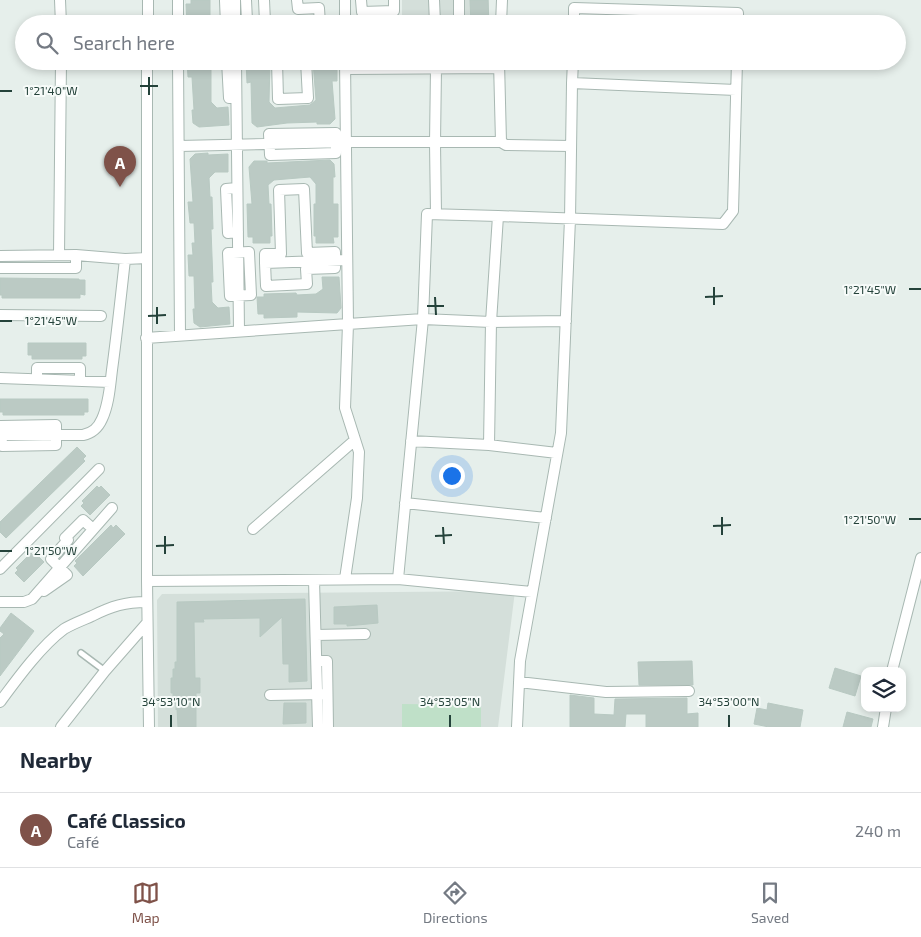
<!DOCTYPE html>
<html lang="en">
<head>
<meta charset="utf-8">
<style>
  body { margin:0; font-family:"Exo 2",sans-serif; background:#f6f6f7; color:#1f2937 }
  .controls { position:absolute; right:15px; bottom:15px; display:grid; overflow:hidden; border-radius:10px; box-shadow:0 2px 8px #0003 }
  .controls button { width:45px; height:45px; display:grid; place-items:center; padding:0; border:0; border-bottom:1px solid #e0e1e3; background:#fff; color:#1f2937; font:25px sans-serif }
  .you { position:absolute; left:451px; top:475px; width:18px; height:18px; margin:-12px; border:4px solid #fff; border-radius:50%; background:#1a73e8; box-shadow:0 0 0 8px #1a73e833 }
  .badge { display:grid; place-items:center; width:32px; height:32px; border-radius:50%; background:#7f5249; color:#fff; font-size:16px; font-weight:700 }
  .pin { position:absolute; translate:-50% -41px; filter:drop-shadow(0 1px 2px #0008) }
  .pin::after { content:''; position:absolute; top:26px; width:18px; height:15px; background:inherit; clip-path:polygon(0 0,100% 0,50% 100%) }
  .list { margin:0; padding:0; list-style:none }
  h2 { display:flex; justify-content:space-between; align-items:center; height:65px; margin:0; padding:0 20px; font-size:21px }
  h2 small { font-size:16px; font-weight:400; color:#747a83 }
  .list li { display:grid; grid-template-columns:32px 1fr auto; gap:15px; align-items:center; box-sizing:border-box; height:75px; padding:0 20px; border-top:1px solid #e0e1e3 }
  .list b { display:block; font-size:19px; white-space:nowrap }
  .list p { margin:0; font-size:16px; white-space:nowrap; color:#747a83 }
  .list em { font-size:16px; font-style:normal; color:#747a83 }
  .icon { flex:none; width:28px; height:28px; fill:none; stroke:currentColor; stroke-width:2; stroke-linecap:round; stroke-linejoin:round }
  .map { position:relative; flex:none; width:921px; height:727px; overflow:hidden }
  .search { position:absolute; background:#fff; box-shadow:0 2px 8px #0003; left:15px; right:15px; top:15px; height:55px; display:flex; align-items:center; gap:12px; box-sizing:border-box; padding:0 18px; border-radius:28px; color:#747a83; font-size:19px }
  .sheet { height:140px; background:#fff }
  nav { display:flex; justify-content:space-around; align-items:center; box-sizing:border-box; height:70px; border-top:1px solid #e0e1e3; background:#fff; font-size:14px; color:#747a83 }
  nav a { display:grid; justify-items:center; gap:2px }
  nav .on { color:#7f5249 }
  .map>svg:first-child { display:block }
</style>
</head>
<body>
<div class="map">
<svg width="921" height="727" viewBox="0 0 921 727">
  <rect width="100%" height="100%" fill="#e6efeb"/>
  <path fill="#d4dfda" d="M 402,0 L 489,0 L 489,24 L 391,24 L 402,21 Z
    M 392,61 L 481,61 L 481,64 L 393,66 Z
    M 515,591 L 498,727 L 158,727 L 157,600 L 162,594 Z"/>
  <path fill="#bfe0c8" d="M 402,704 L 481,705 L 481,727 L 402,727 Z"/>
  <path fill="#bbcac4" stroke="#b8c9c2" d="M 191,0 L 210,0 L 210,18 L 208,18 L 209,24 L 187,24 L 186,4 L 191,4 Z
    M 470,0 L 488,0 L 489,24 L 471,24 Z
    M 187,61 L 209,61 L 209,63 L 211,63 L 211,102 L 217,108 L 228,107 L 229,125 L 199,127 L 193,123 L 192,110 L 194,110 L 192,77 L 188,77 Z
    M 246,61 L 270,62 L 269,102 L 275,108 L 310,105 L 316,100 L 313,62 L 337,61 L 337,81 L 332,81 L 335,119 L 330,124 L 317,124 L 317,122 L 287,123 L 257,127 L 252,123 L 251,82 L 247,83 Z
    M 208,153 L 208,155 L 228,154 L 228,172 L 215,172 L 209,178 L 210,197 L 212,197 L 213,229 L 211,229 L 213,282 L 211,282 L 212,302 L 218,308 L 229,307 L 230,324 L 200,327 L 194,323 L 193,309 L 195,309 L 194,276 L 189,276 L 188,255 L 193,255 L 192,243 L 195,243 L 194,223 L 190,223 L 188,202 L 193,202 L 190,159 L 195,154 Z
    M 330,160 L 334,164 L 335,177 L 333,177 L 333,204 L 338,204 L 338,237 L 333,237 L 334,243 L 316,243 L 316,236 L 314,236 L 314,204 L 316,204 L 316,184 L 310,177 L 274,180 L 268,185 L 269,204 L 271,204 L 272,236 L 270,236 L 270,243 L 253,243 L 253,237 L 248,237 L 247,204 L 252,204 L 249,167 L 254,161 L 267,161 L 267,163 Z
    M 322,277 L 339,277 L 341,308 L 337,313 L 297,312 L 297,317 L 264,318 L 264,314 L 258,314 L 257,297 L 264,297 L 264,294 L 296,293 L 297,295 L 316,294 L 323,289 Z
    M 0,278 L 79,279 L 79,280 L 85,280 L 85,295 L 80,294 L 80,298 L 2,298 L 2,295 L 0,295 Z
    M 28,343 L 86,343 L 86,356 L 82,356 L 82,359 L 32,359 L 32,355 L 28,355 Z
    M 0,399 L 88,399 L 88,412 L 84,412 L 84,415 L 3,415 L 3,412 L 0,412 Z
    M 77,447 L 86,456 L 83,459 L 85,461 L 6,538 L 0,532 L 0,522 Z
    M 97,486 L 99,488 L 101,486 L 110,495 L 90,515 L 81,506 L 84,503 L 82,501 Z
    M 111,525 L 113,528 L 116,525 L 125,534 L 83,576 L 74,566 L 77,563 L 75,561 Z
    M 31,553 L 33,555 L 35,553 L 44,562 L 24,582 L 15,573 L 18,570 L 16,568 Z
    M 305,599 L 307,681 L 289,682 L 289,664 L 283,664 L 282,617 L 260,637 L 260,618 L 203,619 L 204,622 L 194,622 L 195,678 L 200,678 L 200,693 L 196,693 L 196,727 L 178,727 L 177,709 L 176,710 L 176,703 L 173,703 L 173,693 L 171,693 L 171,678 L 173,678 L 173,669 L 175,669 L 175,662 L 177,662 L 177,602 Z
    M 377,605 L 378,623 L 347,626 L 347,624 L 334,624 L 334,607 Z
    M 11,613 L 34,631 L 0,676 L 0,638 L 4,634 L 0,631 L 0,628 Z
    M 692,661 L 693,685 L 639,685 L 638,662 Z
    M 835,668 L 861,676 L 855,696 L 829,688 Z
    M 570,695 L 594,698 L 594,714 L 614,715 L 615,699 L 687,698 L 687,714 L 698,713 L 698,727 L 646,727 L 646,714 L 626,714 L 625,727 L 570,727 Z
    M 284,703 L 306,703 L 306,723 L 283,724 Z
    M 768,703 L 803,710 L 800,727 L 769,727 L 754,724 L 757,708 L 767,710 Z
    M 847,712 L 873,719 L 871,727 L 843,727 Z"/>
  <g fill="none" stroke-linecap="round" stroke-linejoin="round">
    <defs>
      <path id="lane" d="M 81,653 L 105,671"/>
      <path id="street" d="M 60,0 L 61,24
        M 178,0 L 178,24
        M 235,0 L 235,24
        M 264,0 L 265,22 L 274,21 L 275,24
        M 297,0 L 298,9 L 319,8 L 320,24
        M 345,0 L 345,24
        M 361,0 L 362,12 L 394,11 L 394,0
        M 434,0 L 435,23
        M 235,21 L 247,21 L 246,0
        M 148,24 L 148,0
        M 226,24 L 225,1 L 235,0
        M 390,24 L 459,22 L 459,0
        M 501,24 L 502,0
        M 574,24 L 574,8 L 738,13 L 738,24
        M 147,61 L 147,581 L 149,727
        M 178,61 L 180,335
        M 227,61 L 229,98 L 236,98
        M 236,61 L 239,331
        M 277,61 L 278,99 L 308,98 L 306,61
        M 573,61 L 572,83 L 736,90
        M 499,62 L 501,142
        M 345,69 L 499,68
        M 336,133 L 336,153 L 270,155 L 269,134 Z
        M 179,146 L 346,142 L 501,142 L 506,145 L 571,146
        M 237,188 L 226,189 L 228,233 L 238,232
        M 436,214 L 435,143 L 436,68
        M 249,252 L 251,295 L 230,296 L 228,253 Z
        M 59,255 L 61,61
        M 0,256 L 76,255 L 125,259 L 147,258
        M 265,263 L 266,286 L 307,284 L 306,269 L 335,268 L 335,252 L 307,253 L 304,189 L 279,190 L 281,254 L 265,254 L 265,263 L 347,260
        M 0,268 L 76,268 L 76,255
        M 0,315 L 101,316
        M 146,338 L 348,324 L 345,61
        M 0,378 L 110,382
        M 37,378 L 37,368 L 80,368 L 80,379
        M 56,425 L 56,445 L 2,446 L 1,426 Z
        M 0,435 L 83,435 C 93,433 98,428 102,419 C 109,404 110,386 112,370 C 117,333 121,296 125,259
        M 411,441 L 489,445 L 557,453
        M 489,445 L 491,322 L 566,321
        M 405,503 L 546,518
        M 253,529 L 355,440
        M 0,569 L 99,469
        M 345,579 L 357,498 L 359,452 L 345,408 L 348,324 L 423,319 L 427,214 L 498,216
        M 398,579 L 532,592
        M 314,580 L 318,727
        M 147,581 L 398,579 L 423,319 L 491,322 L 498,216 L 723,224 L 733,211 L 737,61
        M 44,591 L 67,575 L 51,559 L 68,540 L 65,538 L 83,520 L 93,529
        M 0,602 L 24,602 L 32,599 L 112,508
        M 316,635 L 365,634
        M 317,661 L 327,661 L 328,727
        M 892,671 L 921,558
        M 519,682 L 606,692 L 689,691
        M 270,695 L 324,694
        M 0,702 C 17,679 41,646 64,629 C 72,624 83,620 92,616 C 112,606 125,602 147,602
        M 61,727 L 105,671 L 147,623
        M 517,727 L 520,661 L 561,433 L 570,219 L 572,83
        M 883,727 L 886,708"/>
    </defs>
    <use href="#lane" stroke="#a8b8b2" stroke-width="8"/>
    <use href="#street" stroke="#a8b8b2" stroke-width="12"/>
    <use href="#lane" stroke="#fff" stroke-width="5"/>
    <use href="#street" stroke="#fff" stroke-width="10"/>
  </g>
  <path fill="none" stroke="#24423a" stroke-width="2" d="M 149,77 L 149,95M 140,86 L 158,86M 0,91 L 12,91M 714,287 L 714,305M 909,289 L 921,289M 435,297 L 436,315M 705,297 L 723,296M 427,306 L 444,306M 157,307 L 157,324M 148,316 L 166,315M 0,321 L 12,321M 722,517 L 722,535M 909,519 L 921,519M 713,526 L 731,525M 443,527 L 444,544M 165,536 L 165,554M 435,536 L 452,535M 156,546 L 174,545M 0,551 L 12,551M 171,715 L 171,727M 450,715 L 450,727M 729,715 L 729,727"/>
  <g font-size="12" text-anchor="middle" fill="#24423a" stroke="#f7fbf9" stroke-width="4" stroke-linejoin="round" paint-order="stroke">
    <text x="51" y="95">1°21'40"W</text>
    <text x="870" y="294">1°21'45"W</text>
    <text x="51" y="325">1°21'45"W</text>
    <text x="870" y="524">1°21'50"W</text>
    <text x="51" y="555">1°21'50"W</text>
    <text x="171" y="706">34°53'10"N</text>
    <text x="450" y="706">34°53'05"N</text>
    <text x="729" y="706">34°53'00"N</text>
  </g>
</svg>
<div class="controls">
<button><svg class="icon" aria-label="layers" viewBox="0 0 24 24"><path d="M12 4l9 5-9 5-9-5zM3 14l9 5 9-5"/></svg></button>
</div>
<div class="you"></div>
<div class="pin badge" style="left:120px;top:187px">A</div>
<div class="search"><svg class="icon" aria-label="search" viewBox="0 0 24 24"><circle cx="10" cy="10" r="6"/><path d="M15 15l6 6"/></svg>Search here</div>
</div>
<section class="sheet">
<h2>Nearby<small></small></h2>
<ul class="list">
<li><span class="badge">A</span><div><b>Café Classico</b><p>Café</p></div><em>240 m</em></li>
</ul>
</section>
<nav>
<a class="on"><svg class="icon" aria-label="map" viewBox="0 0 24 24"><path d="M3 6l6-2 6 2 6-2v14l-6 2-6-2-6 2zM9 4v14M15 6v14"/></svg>Map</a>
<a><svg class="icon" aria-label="directions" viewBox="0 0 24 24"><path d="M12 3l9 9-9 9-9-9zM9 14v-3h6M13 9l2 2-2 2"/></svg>Directions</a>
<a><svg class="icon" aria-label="saved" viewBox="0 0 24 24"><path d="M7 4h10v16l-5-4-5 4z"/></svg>Saved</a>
</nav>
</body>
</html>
